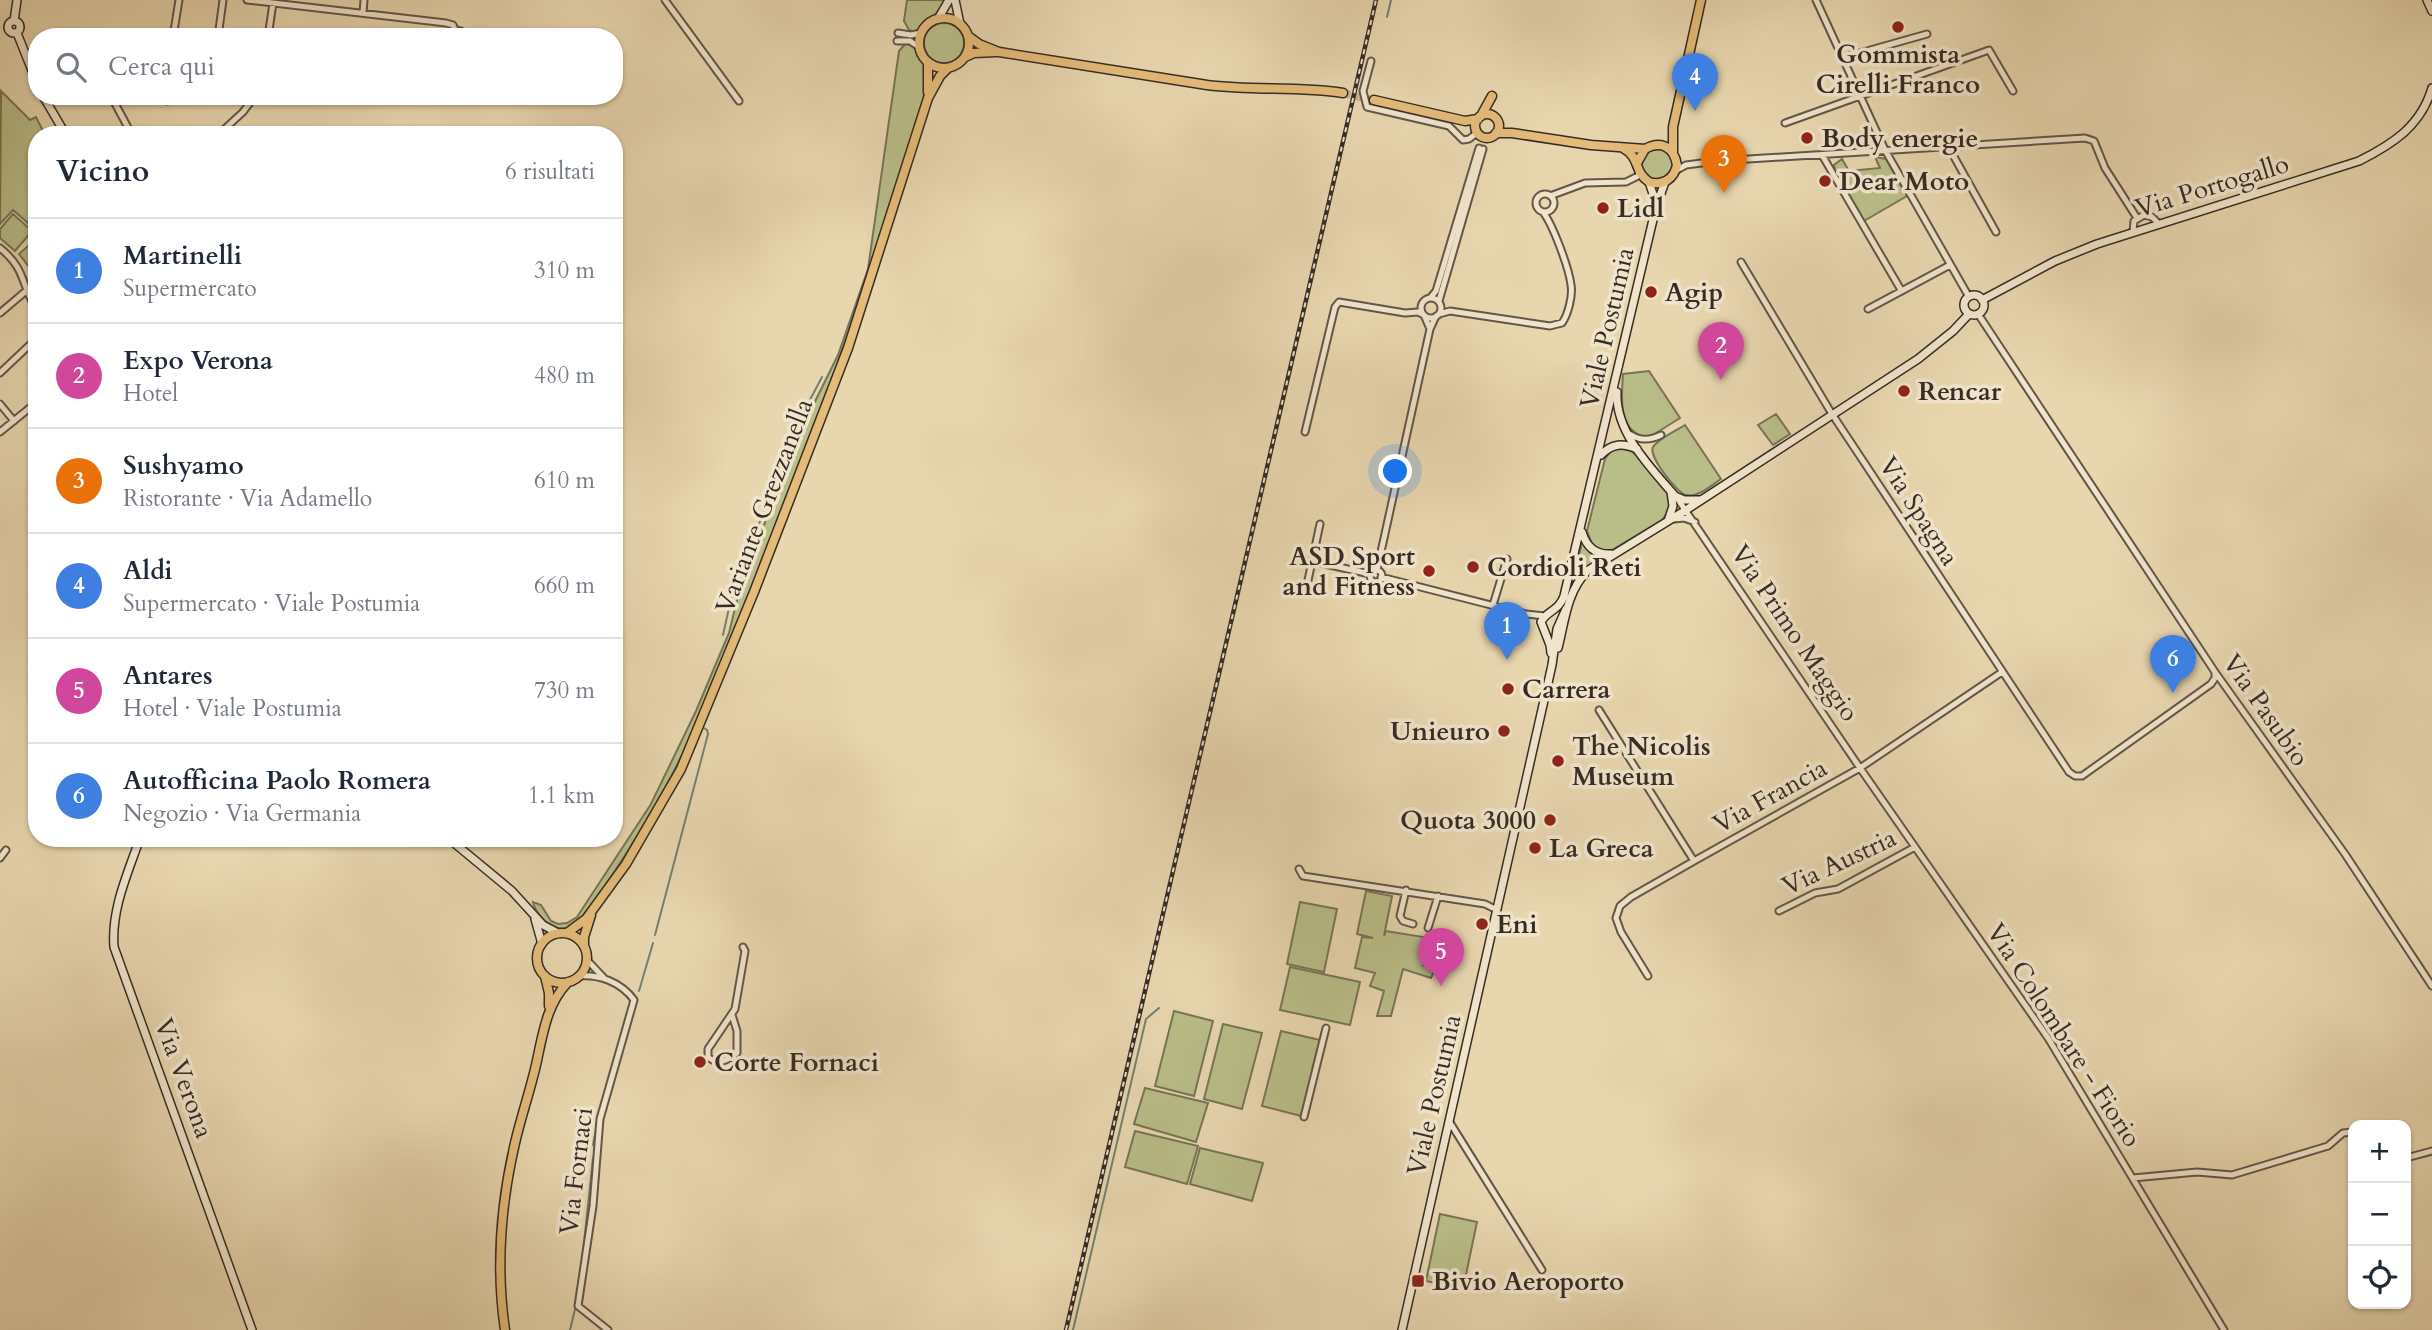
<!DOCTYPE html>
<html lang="it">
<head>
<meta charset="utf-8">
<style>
  body { margin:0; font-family:Cardo,serif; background:#f6f6f7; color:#1f2937 }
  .controls { position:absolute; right:21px; bottom:21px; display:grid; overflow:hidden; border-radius:14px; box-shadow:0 2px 5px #0004 }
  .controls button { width:63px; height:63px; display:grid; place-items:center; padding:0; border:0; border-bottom:2px solid #e0e1e3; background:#fff; color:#1f2937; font:35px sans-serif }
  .you { position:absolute; left:1396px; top:472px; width:24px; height:24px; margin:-18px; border:5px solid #fff; border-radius:50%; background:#1a73e8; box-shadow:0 0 0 10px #1a73e833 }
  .badge { display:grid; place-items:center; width:46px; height:46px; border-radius:50%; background:#8f2418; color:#fff; font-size:23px; font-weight:700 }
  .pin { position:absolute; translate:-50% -58px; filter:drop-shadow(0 2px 4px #0008) }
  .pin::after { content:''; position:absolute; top:37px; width:24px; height:21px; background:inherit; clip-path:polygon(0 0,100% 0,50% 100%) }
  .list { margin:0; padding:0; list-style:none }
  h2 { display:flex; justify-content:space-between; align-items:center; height:91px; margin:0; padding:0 28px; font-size:30px }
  h2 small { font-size:23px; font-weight:400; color:#747a83 }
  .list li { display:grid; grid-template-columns:46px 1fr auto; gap:21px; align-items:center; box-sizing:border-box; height:105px; padding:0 28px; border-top:2px solid #e0e1e3 }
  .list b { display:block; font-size:26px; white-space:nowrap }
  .list p { margin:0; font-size:23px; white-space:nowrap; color:#747a83 }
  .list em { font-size:23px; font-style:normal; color:#747a83 }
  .icon { flex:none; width:38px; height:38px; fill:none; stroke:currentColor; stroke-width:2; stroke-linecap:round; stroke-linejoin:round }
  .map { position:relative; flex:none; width:2432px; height:1330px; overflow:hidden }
  .search { position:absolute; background:#fff; box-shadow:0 2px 5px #0004; left:28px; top:28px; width:595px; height:77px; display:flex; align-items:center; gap:18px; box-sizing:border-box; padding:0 24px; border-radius:28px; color:#747a83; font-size:26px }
  .panel { position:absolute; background:#fff; box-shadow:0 2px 5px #0004; left:28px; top:126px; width:595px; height:721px; border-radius:28px }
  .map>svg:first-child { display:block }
</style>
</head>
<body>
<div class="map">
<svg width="2432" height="1330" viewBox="0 0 2432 1330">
  <rect width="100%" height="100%" fill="#e8d6af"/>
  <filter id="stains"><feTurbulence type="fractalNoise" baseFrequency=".00286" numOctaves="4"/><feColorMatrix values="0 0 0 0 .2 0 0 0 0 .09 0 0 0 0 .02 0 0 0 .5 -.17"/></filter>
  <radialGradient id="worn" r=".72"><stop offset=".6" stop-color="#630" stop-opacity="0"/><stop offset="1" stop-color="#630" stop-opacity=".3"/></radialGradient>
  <path fill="#b9bd88" stroke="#787456" stroke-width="2" d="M 907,0 L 947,0 C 939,12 927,23 916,32 L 909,30 L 904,21 Z
    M924 43a20 20 0 1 1 40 0a20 20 0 1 1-40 0Z
    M 906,43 L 917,46 C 928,71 929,75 923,102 L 875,258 L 813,432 L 755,580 C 746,598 741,615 734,634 C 720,670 705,707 688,742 C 666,791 638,836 609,880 C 598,896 581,934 557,928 C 546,925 535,912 533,902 L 541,905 L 551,921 L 558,924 L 567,923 L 577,917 L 651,804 L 696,711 L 729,633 L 748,555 L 761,533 L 794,444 L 838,355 L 868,269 L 899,51 Z
    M 1,91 L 30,120 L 36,117 L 45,135 L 37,135 L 37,231 L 13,210 L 0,224 Z
    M1641 164a16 16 0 1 1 32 0a16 16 0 1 1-32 0Z
    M 1875,157 L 1886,159 L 1907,196 L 1864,221 L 1835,171 L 1834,165 L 1842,159 L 1849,171 L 1880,168 Z
    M 13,214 L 32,231 L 15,251 L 0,238 L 0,229 Z
    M 37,238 L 37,277 L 19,254 Z
    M 1649,371 L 1680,418 L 1648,438 C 1618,433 1621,398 1623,374 Z
    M 1776,414 L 1790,434 L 1773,445 L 1758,425 Z
    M 1685,425 L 1721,479 C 1712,485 1698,498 1686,495 C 1677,493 1648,456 1653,447 C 1659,438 1676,431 1685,425 Z
    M 1618,448 L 1629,449 L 1637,456 L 1669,495 L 1670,509 L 1662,520 L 1612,550 L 1602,551 L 1593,546 L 1587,531 L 1605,459 L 1611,451 Z
    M 1583,540 L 1603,556 L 1578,574 L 1573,583 L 1571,582 Z
    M 1366,891 L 1392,896 L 1384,936 L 1386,931 L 1448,941 L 1431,978 L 1403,969 L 1391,1016 L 1377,1016 L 1384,991 L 1370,986 L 1375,973 L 1355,968 L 1362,937 L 1373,938 L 1357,934 Z
    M 1300,902 L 1337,909 L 1324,972 L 1287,964 Z
    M 1290,967 L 1360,982 L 1350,1025 L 1280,1010 Z
    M 1174,1011 L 1213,1021 L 1194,1096 L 1155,1086 Z
    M 1223,1024 L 1262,1033 L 1242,1109 L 1204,1099 Z
    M 1281,1031 L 1320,1040 L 1301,1116 L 1262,1106 Z
    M 1145,1088 L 1208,1103 L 1196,1142 L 1134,1124 Z
    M 1135,1131 L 1198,1146 L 1187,1184 L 1125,1167 Z
    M 1200,1148 L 1263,1163 L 1252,1201 L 1190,1184 Z
    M 1440,1214 L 1477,1222 L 1463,1289 L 1426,1281 Z"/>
  <path fill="#98b9a7" stroke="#718173" stroke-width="2" d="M 1435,940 L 1439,943 L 1435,958 L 1437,963 L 1429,967 L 1423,966 L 1427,941 Z"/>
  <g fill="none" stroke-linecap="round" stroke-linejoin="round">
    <path stroke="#718173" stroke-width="2" d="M 1387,17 L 1391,0
      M 794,430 L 822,377
      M 723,635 L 737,572 L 756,532 L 792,435
      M 655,935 L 708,734 L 707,730 L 704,728
      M 639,991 L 653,943
      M 599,1114 L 617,1049
      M 593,1145 L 597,1123
      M 582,1261 L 593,1158
      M 570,1330 L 576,1305
      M 1073,1330 L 1146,1019 L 1159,1008"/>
    <path stroke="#c5b493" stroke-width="8" stroke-dasharray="8 4" stroke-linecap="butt" d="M 1343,93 L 1371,100"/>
    <defs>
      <path id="street" d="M 247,0 L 446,23 L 453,25 L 455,30 L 461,31
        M 665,0 L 739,101
        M 1816,0 L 1885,150 L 1969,297
        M 363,13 L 364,0
        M 898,33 L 911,35 L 921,33
        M 173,37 L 179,0
        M 218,37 L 223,0
        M 268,37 L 273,3
        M 897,41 L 910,41 L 919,47
        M 1842,58 L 1927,34
        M 1371,61 L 1363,91 L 1367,107 L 1449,126 L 1463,140 L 1469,139 L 1477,133
        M 111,96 L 132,135
        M 167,101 L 176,96
        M 1785,123 L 1989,50 L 2013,91
        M 218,135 L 243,112 L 255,96
        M 1948,146 L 1996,232
        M 1822,155 L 1901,290
        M 1675,171 L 1686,165 L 1717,161 L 2085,138 L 2094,141 L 2105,168 L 2137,218
        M1536 203a9 9 0 1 1 18 0a9 9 0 1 1-18 0Z
        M 1550,196 L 1585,183 L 1626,182 L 1638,176 L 1639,172
        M 2133,232 L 2134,221 L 2144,215 L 2152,217 L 2159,224
        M 0,248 C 27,270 20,284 37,310
        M 1741,262 L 1832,414 L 2069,772 L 2075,776 L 2082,776 L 2211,684 L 2215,678 L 2215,672
        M 1431,297 L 1436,291 L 1479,148
        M1421 308a10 10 0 1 1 20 0a10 10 0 1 1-20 0Z
        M 1439,301 L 1483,149
        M 1868,309 L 1950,265
        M 0,313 L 26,291
        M 1439,314 L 1450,311 L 1550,326 L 1562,323 C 1568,315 1573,295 1571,285 C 1569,268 1553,225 1543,212
        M 1978,314 L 2215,672 L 2345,854 L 2432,986
        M 0,373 L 37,338
        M 0,404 L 14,421
        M 0,432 L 37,402
        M 1305,432 L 1335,307 L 1339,302 L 1405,313 L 1418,312 L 1424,315 L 1430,329
        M 1628,433 C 1639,441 1649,441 1661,435
        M 1677,498 L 1860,768 L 2048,1038 L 2224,1330
        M 1674,519 L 1684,518 L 1695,522
        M 1312,561 L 1370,574
        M 1377,570 L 1430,329 L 1436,316
        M1370 576a6 6 0 1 1 12 0a6 6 0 1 1-12 0Z
        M 1381,577 L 1526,614 L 1545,616
        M 1307,585 L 1320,524
        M 1493,605 L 1507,559
        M 1599,710 L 1694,861
        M 0,858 L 6,850
        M 1299,869 L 1303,876 L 1485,904 L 1497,910
        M 1406,890 L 1400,916 L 1403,921 L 1413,924
        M 1779,911 L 1815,893 L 1838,889 L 1915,847
        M 1428,928 L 1438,896
        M 587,960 L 604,978
        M 578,976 C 599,974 621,982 634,1000 L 600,1119 L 593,1206 L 578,1306 L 608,1330
        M 1648,976 L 1621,932 L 1616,918 L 1620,906 L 1631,897 L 1694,861 L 1860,768 L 2002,672
        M 732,1015 L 737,1031 L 737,1053 C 728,1060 718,1066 708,1057 L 708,1049 L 735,1009 L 745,951 L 743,947
        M 1304,1117 L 1326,1028
        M 1449,1121 L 1542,1270
        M 2406,1158 L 2432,1151
        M 2133,1178 L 2197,1172 L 2232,1175 L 2328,1146 L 2343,1133 L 2353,1132"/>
      <path id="secondary" d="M 955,0 L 960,24
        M 2427,0 L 2432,11
        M 938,19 L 949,0
        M8 27a6 6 0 1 1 12 0a6 6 0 1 1-12 0Z
        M 14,21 L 17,0
        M 17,33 L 37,83
        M 43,96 L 66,135
        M 1649,182 L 1656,203
        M1964 305a10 10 0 1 1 20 0a10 10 0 1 1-20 0Z
        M 1982,300 L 2055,261 L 2097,244 L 2359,161 C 2393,144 2421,126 2432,88
        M 1617,392 C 1615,432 1650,467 1675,496 L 1684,500 L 1700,500
        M 1601,455 C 1612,443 1623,443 1637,449
        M 1668,521 L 1673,506 L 1671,492
        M 1582,532 C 1586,546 1595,555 1611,554
        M 1558,648 C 1565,620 1567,592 1587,571 L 1686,510 L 1918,359 L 1953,331 L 1969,314
        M 1551,653 L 1550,645 L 1541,622 C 1546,611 1559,611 1564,596 L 1656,207 L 1665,182
        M 140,838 C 128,873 111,909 114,947 L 252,1330
        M 448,838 L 512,891 L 543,925 L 558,933
        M 535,919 L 542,944
        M 1402,1330 L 1552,665 L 1557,629 L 1566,609"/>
      <path id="primary" d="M919 43a25 25 0 1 1 50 0a25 25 0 1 1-50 0Z
        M 968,36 L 979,44 L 999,52 L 1207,85 C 1253,91 1298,86 1343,93
        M 965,57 L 974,53 L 996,52
        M 928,63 L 928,92
        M 1374,100 L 1465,121 L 1478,119
        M1475 126a12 12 0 1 1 24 0a12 12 0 1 1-24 0Z
        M 1481,116 L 1492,96
        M 1496,133 L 1512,133 L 1591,145 L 1645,149
        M 1623,148 C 1641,158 1633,171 1649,182 C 1663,186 1674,179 1677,165 C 1674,147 1661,140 1645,149 L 1637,163
        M 1673,152 L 1673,127 L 1701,0
        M 567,933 L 586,919 L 626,864 L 681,769 L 754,592 L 848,348 L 928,98 L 940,76 L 948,68
        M537 958a25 25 0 1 1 50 0a25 25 0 1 1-50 0Z
        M 584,946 L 584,937 L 591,915
        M 545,976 L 549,993 L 549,1006
        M 505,1330 C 496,1269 501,1203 515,1143 C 521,1117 530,1091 536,1065 C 543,1034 546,1005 568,982"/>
    </defs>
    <use href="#street" stroke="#635648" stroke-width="9"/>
    <use href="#secondary" stroke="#372c25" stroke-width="10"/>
    <use href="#primary" stroke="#372c25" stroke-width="11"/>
    <use href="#street" stroke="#f0e4cb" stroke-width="5"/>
    <use href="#secondary" stroke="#f0e4cb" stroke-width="7"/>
    <use href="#primary" stroke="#e4bb78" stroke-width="8"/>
    <defs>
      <path id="rail" d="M 1066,1330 L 1376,0"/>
    </defs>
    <use href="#rail" stroke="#372c25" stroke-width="4.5"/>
    <use href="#rail" stroke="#f0e4cb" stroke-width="2" stroke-dasharray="5" stroke-linecap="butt"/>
  </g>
  <g fill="#8f2418" stroke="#f0e4cb" stroke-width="2.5">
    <circle cx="1898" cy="27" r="7"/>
    <circle cx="1807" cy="138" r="7"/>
    <circle cx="1825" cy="181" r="7"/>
    <circle cx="1603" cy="208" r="7"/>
    <circle cx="1651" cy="292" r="7"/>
    <circle cx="1904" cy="391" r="7"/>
    <circle cx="1473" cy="567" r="7"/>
    <circle cx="1429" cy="571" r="7"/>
    <circle cx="1508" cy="689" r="7"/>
    <circle cx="1504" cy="731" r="7"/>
    <circle cx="1558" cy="761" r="7"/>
    <circle cx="1550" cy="820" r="7"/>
    <circle cx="1535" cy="848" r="7"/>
    <circle cx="1482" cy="924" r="7"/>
    <circle cx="700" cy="1062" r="7"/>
    <rect x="1411" y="1274" width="14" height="14" rx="3.5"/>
  </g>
  <g text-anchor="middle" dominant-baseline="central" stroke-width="7" stroke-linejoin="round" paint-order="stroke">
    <g font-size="26" font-weight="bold" fill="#372c25" stroke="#f0e4cb" text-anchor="start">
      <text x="1898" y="54" text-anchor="middle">Gommista<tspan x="1898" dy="30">Cirelli Franco</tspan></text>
      <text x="1821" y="138">Body energie</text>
      <text x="1839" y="181">Dear Moto</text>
      <text x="1617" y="208">Lidl</text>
      <text x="1665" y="292">Agip</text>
      <text x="1918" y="391">Rencar</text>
      <text x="1415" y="556" text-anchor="end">ASD Sport<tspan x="1415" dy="30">and Fitness</tspan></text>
      <text x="1487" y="567">Cordioli Reti</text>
      <text x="1522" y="689">Carrera</text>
      <text x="1490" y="731" text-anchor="end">Unieuro</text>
      <text x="1572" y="746">The Nicolis<tspan x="1572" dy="30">Museum</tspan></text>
      <text x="1536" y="820" text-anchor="end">Quota 3000</text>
      <text x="1549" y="848">La Greca</text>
      <text x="1496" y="924">Eni</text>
      <text x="714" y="1062">Corte Fornaci</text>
      <text x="1432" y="1281">Bivio Aeroporto</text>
    </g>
    <g font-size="26" fill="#372c25" stroke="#f0e4cb">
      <text transform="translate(2212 186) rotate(-17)">Via Portogallo</text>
      <text transform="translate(1607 328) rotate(-77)">Viale Postumia</text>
      <text transform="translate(764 506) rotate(-69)">Variante Grezzanella</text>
      <text transform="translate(1919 511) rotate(57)">Via Spagna</text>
      <text transform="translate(1795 633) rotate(56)">Via Primo Maggio</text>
      <text transform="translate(2266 710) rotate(55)">Via Pasubio</text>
      <text transform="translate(1770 796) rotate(-29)">Via Francia</text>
      <text transform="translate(1839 862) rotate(-25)">Via Austria</text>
      <text transform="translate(2064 1035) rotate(57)">Via Colombare - Fiorio</text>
      <text transform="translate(184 1078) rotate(70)">Via Verona</text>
      <text transform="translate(1434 1095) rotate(-77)">Viale Postumia</text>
      <text transform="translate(576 1171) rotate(-83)">Via Fornaci</text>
    </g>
  </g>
  <rect width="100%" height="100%" filter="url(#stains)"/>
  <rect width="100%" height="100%" fill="url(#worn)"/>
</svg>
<div class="controls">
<button>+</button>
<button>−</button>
<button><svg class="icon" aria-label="locate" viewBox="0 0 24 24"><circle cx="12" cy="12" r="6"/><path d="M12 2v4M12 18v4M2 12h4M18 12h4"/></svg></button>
</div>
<div class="you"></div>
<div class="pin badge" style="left:1507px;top:660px;background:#3f7fe0">1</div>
<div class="pin badge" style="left:1721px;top:380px;background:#d1479c">2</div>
<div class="pin badge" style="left:1724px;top:193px;background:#e8710a">3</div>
<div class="pin badge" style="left:1695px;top:111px;background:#3f7fe0">4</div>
<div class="pin badge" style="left:1441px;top:986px;background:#d1479c">5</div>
<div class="pin badge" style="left:2173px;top:693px;background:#3f7fe0">6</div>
<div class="search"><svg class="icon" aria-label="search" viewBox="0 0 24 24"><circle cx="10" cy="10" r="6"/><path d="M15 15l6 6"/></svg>Cerca qui</div>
<section class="panel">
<h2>Vicino<small>6 risultati</small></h2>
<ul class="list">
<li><span class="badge" style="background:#3f7fe0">1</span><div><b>Martinelli</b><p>Supermercato</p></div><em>310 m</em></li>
<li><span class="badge" style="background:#d1479c">2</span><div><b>Expo Verona</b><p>Hotel</p></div><em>480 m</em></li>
<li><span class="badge" style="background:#e8710a">3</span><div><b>Sushyamo</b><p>Ristorante · Via Adamello</p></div><em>610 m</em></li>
<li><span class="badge" style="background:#3f7fe0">4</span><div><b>Aldi</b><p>Supermercato · Viale Postumia</p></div><em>660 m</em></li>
<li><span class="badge" style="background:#d1479c">5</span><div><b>Antares</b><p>Hotel · Viale Postumia</p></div><em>730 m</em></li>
<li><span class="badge" style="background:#3f7fe0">6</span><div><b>Autofficina Paolo Romera</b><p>Negozio · Via Germania</p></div><em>1.1 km</em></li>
</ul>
</section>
</div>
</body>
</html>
